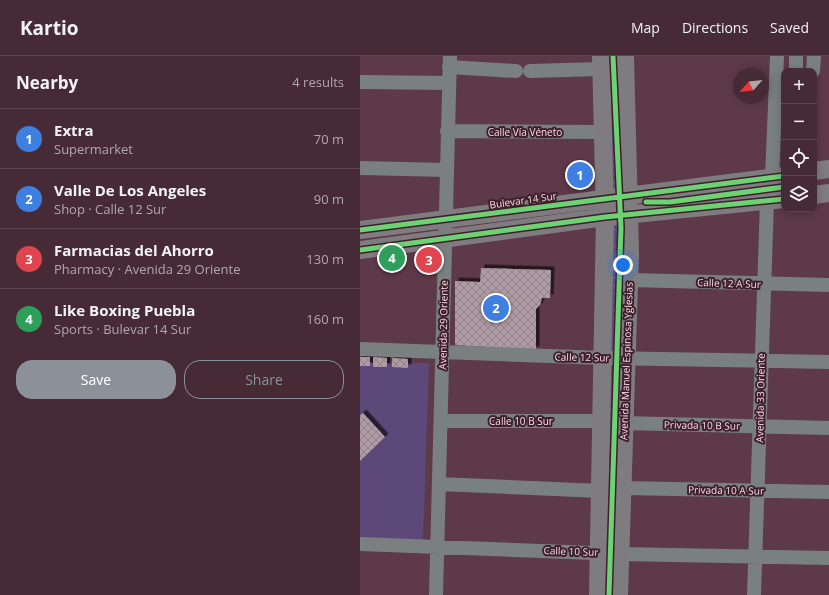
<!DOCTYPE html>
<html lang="en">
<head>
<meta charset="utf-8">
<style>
  body { margin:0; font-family:"Open Sans",sans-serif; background:#4d333f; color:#f1f3f6 }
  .controls { position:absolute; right:12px; top:12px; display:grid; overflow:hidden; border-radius:8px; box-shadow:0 2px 10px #0003 }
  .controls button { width:36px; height:36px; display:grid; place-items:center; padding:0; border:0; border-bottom:1px solid #5e4752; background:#462b37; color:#f1f3f6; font:20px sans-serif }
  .compass { position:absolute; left:373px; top:12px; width:36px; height:36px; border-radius:50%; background:#462b37; box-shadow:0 2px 10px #0003; rotate:243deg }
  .you { position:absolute; left:263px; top:209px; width:14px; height:14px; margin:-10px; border:3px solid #fff; border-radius:50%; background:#1a73e8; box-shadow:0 0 0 6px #1a73e833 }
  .badge { display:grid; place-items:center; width:26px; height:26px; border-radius:50%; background:#8c9099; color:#fff; font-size:13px; font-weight:700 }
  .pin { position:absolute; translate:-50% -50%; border:2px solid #fff; box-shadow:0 1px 4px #0006 }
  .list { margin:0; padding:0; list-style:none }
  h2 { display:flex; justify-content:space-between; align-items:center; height:52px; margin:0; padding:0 16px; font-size:17px }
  h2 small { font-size:13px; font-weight:400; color:#b0a7ad }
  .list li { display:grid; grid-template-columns:26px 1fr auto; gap:12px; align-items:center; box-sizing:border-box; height:60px; padding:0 16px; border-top:1px solid #5e4752 }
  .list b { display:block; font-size:15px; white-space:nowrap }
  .list p { margin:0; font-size:13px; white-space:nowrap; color:#b0a7ad }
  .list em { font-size:13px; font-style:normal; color:#b0a7ad }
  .actions { display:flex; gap:8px; padding:12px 16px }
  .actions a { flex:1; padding:9px 0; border:1px solid #8c9099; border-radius:16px; text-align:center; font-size:14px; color:#8c9099 }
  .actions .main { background:#8c9099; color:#fff }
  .icon { flex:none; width:22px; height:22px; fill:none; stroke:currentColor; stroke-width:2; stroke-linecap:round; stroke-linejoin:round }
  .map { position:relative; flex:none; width:469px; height:539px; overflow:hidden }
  header { display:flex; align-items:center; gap:24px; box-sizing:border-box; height:56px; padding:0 20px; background:#462b37; border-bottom:1px solid #5e4752 }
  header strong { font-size:19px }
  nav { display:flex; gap:22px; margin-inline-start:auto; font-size:14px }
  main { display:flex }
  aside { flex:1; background:#462b37 }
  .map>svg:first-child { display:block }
</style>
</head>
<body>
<header>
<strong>Kartio</strong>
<nav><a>Map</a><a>Directions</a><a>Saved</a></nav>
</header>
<main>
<aside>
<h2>Nearby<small>4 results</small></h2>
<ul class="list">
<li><span class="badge" style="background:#3f7fe0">1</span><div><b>Extra</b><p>Supermarket</p></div><em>70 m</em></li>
<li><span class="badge" style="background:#3f7fe0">2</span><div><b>Valle De Los Angeles</b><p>Shop · Calle 12 Sur</p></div><em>90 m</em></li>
<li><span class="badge" style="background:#e0444e">3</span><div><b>Farmacias del Ahorro</b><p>Pharmacy · Avenida 29 Oriente</p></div><em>130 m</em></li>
<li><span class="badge" style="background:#2e9e5b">4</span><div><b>Like Boxing Puebla</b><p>Sports · Bulevar 14 Sur</p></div><em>160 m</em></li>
</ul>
<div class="actions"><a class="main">Save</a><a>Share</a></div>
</aside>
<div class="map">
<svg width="469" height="539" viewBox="0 0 469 539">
  <defs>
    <pattern id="park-dots" width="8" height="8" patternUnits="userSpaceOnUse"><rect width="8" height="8" fill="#5c497a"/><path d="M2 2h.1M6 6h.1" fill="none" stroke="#74638d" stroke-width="1.8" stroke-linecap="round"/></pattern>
    <pattern id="building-cross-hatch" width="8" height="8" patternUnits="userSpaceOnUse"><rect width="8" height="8" fill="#ae9ba4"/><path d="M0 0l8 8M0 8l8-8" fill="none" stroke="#918088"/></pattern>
    <filter id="shadow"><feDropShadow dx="3.5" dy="-3.5" stdDeviation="0" flood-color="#0009"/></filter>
  </defs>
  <rect width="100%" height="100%" fill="#5d3949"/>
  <path fill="url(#park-dots)" d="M 242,0 L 265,0 L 271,135 L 248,138 Z
    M 249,168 L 266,168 L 263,292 L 250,292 L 263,294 L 255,539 L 242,539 Z"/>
  <path fill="#5c497a" d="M 0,305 L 69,307 L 63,485 L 0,482 Z"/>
  <path fill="url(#building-cross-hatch)" filter="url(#shadow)" d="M 121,212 L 191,214 L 190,242 L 182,242 L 180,249 L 176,253 L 176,294 L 95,289 L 95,225 L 120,226 Z
    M 0,301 L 10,301 L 10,310 L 0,310 Z
    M 13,301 L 27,302 L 27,311 L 13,311 Z
    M 32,302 L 48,303 L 48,312 L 32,311 Z
    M 3,357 L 25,381 L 0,405 L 0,359 Z"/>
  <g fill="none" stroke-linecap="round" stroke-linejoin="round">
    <path stroke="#79807f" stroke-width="14" d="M 436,0 L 436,15
      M 89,11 L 156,15
      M 170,15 L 241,13
      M 453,15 L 454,0
      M 0,26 L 89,27
      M 87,75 L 243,76
      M 0,112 L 87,114
      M 412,122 L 417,0
      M 269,224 L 469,229
      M 0,293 L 243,302 L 469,306
      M 81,365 L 242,365
      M 263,367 L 469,372
      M 79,428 L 241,435
      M 262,432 L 469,436
      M 0,488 L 260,498 L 469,502
      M 76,539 L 90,0
      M 394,539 L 407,145"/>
    <path stroke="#7f7c80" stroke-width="18" d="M 454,115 L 469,113
      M 454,139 L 469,137
      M 0,174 L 424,120
      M 0,194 L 245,161 L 424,143
      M 238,539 L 245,161 L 241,0
      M 259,539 L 270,197 L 265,0"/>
    <defs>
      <path id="cycleway" d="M 286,146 L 310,146 L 424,131
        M 0,174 L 424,120
        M 0,194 L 245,161 L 424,143
        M 249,539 L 261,172 L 253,0"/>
    </defs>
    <use href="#cycleway" stroke="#3e202c" stroke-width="8"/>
    <use href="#cycleway" stroke="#6cd273" stroke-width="5"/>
  </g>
  <g text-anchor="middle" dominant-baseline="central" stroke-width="4" stroke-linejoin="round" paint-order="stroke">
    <g font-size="10" fill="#fcdae5" stroke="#3e202c">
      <text x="165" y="76">Calle Vía Véneto</text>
      <text transform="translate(163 144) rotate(-8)">Bulevar 14 Sur</text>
      <text transform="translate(369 227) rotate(2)">Calle 12 A Sur</text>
      <text transform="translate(83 269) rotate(-89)">Avenida 29 Oriente</text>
      <text transform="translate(222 301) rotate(1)">Calle 12 Sur</text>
      <text transform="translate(266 305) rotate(-88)">Avenida Manuel Espinosa Yglesias</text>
      <text transform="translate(400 342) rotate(-89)">Avenida 33 Oriente</text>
      <text x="161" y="365">Calle 10 B Sur</text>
      <text transform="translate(342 369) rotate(1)">Privada 10 B Sur</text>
      <text transform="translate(366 434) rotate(1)">Privada 10 A Sur</text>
      <text transform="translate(211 495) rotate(2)">Calle 10 Sur</text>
    </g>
  </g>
</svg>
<div class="controls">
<button>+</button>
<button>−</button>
<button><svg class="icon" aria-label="locate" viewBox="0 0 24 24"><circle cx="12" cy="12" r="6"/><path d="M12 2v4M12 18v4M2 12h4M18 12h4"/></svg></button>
<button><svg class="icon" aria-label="layers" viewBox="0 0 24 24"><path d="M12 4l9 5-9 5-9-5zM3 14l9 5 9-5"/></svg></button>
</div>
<svg class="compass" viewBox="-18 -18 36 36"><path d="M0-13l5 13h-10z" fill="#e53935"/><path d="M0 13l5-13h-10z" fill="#b0a7ad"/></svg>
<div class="you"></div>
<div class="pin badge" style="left:220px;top:119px;background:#3f7fe0">1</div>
<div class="pin badge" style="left:136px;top:252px;background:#3f7fe0">2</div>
<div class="pin badge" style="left:69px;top:204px;background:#e0444e">3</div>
<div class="pin badge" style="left:32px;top:202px;background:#2e9e5b">4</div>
</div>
</main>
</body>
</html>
